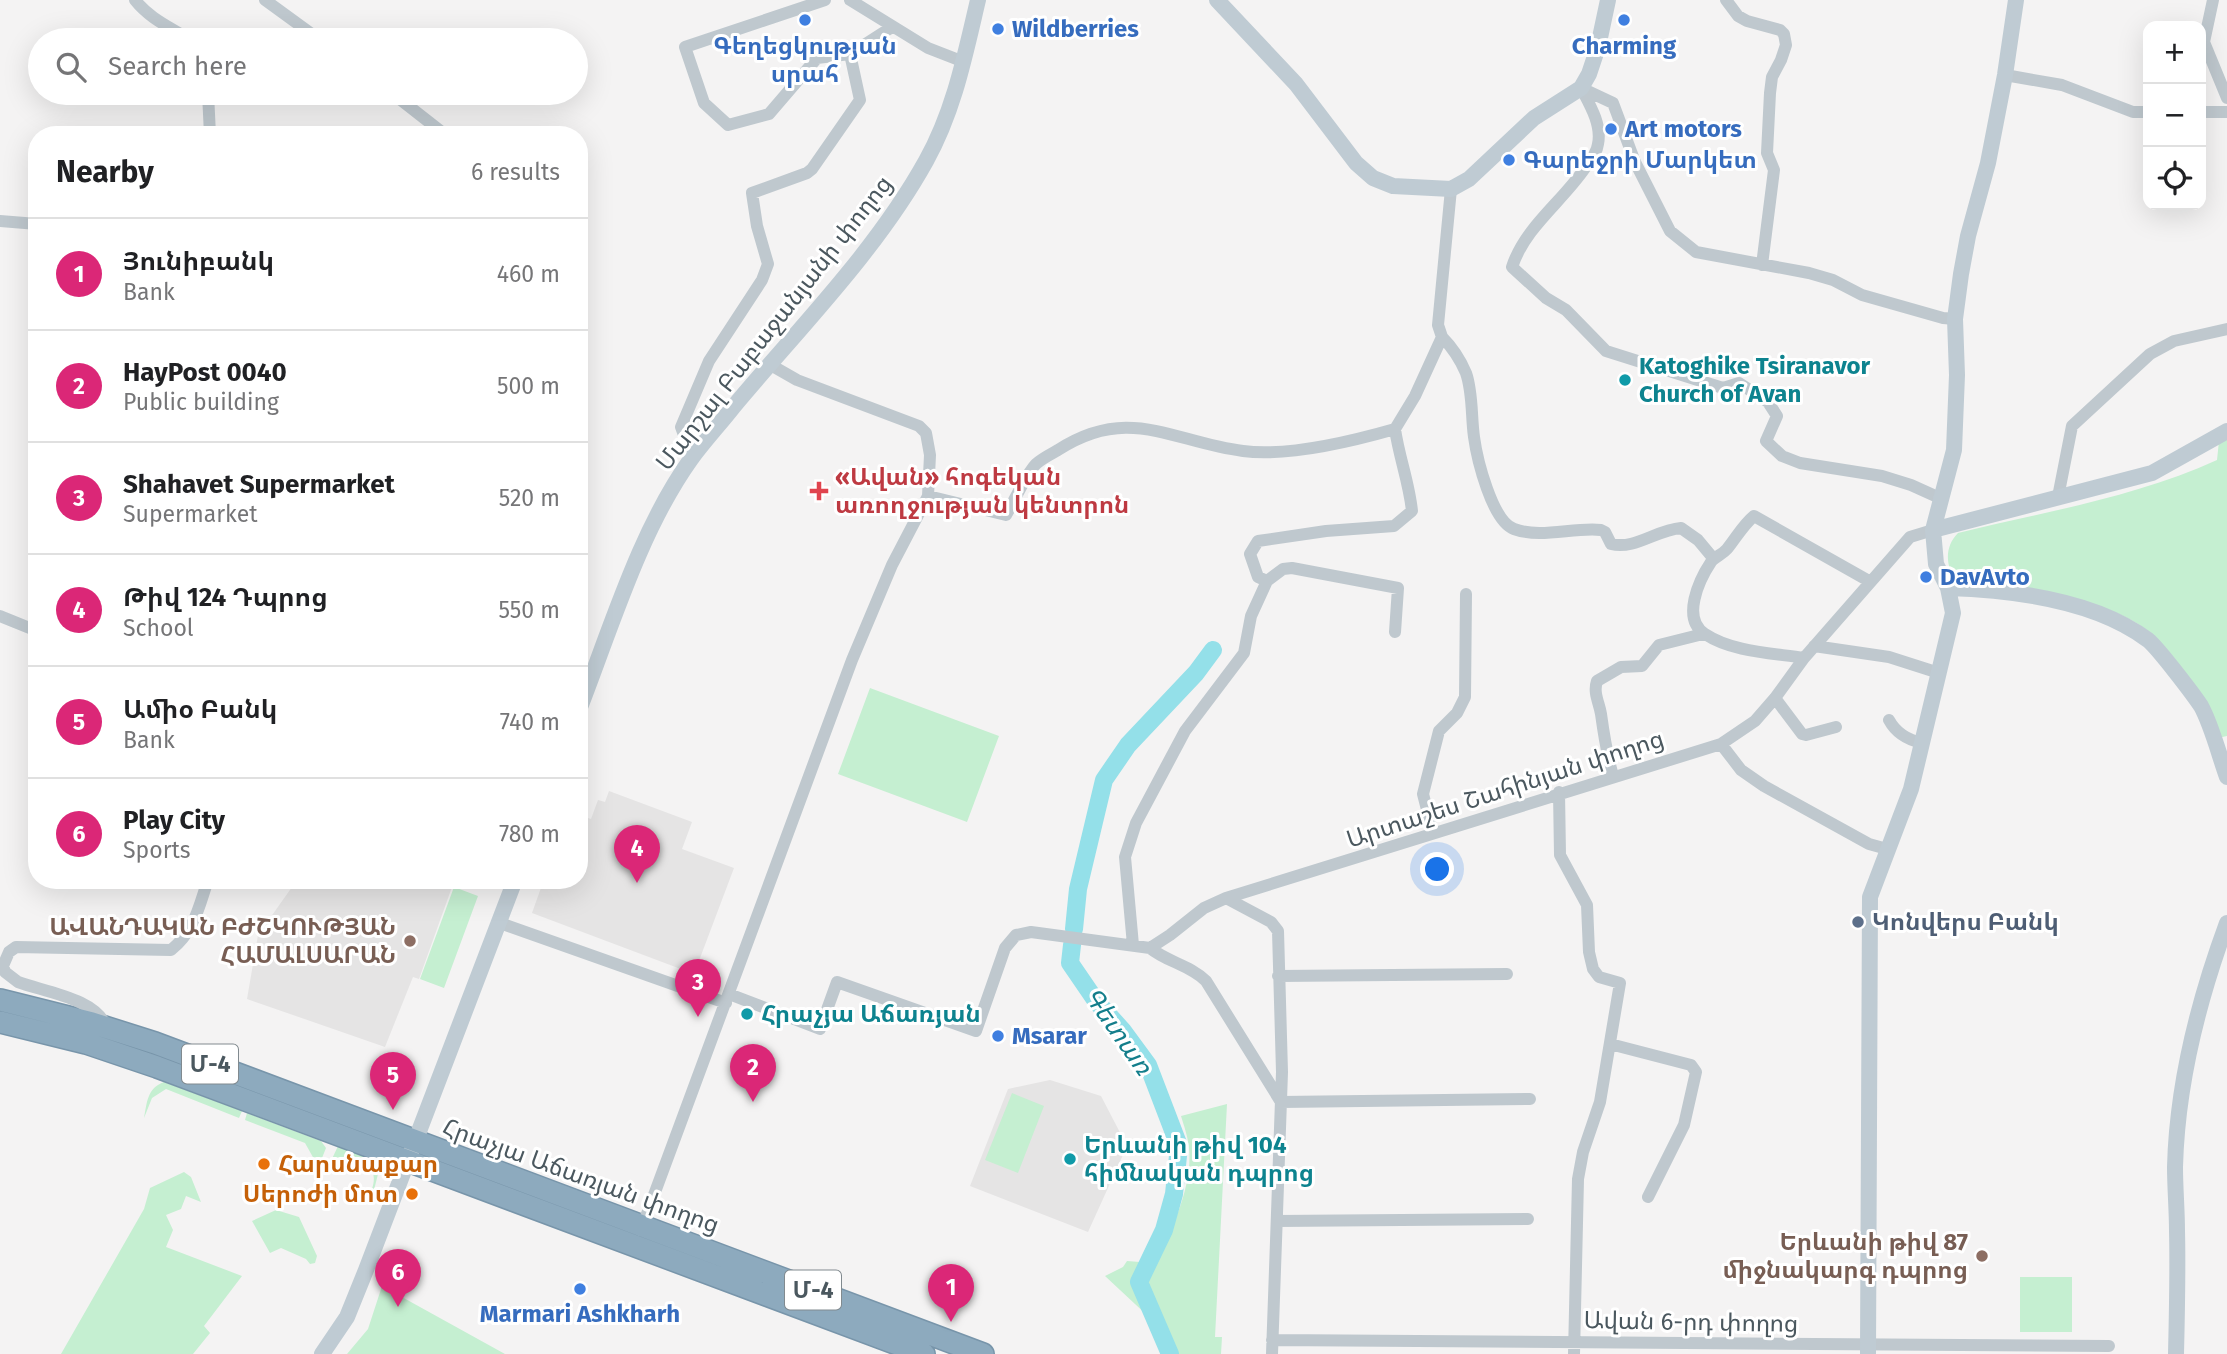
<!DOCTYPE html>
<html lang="en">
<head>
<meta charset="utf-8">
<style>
  body { margin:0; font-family:"Fira Sans","Noto Sans Armenian",sans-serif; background:#f6f6f6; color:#202124 }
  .controls { position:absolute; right:21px; top:21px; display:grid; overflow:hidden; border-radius:14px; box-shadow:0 7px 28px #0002 }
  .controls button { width:63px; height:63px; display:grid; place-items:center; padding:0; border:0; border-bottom:2px solid #e0e0e0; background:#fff; color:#202124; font:35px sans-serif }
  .you { position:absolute; left:1438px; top:870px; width:24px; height:24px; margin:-18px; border:5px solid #fff; border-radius:50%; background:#1a73e8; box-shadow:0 0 0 10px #1a73e833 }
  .badge { display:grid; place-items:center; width:46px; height:46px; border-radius:50%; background:#db2777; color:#fff; font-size:23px; font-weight:700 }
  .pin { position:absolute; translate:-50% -58px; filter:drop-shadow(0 2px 4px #0008) }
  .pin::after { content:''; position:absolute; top:37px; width:24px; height:21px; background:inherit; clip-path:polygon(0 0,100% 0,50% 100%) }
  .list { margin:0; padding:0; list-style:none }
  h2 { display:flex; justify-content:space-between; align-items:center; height:91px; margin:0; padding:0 28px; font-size:30px }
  h2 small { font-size:23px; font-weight:400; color:#757577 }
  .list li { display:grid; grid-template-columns:46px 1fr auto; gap:21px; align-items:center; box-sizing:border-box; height:112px; padding:0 28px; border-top:2px solid #e0e0e0 }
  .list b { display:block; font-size:26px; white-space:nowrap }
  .list p { margin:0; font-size:23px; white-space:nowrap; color:#757577 }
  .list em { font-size:23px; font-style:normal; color:#757577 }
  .icon { flex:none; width:38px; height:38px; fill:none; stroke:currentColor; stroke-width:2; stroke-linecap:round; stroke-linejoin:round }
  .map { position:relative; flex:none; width:2227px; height:1354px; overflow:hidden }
  .search { position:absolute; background:#fff; box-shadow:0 7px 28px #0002; left:28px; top:28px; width:560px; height:77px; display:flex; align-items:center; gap:18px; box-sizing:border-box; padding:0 24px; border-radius:38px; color:#757577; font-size:26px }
  .panel { position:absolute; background:#fff; box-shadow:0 7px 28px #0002; left:28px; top:126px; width:560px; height:763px; border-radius:28px }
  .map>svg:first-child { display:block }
</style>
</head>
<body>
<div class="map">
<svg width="2227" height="1354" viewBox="0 0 2227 1354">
  <rect width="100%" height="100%" fill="#f4f3f3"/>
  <path fill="#e5e4e4" d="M 609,791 L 692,822 L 682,849 L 734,868 L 694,974 L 532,913 L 542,885 L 545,886 L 547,880 L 579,880 L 579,815 L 591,819 L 598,800 L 605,802 Z
    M 297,880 L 434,880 L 452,887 L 419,979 L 413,977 L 385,1047 L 247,999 L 258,935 Z
    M 1050,1080 L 1101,1096 L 1127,1146 L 1088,1232 L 970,1186 L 1008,1089 Z"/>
  <path fill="#c5efd1" d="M 2227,436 L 2227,736 L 2218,738 C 2201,709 2183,672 2163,646 C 2124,595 2017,591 1958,582 C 1945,568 1944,547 1958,533 C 2044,512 2136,497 2217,460 L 2219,441 Z
    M 870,688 L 999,736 L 967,822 L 838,774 Z
    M 454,887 L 478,896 L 444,988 L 420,979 Z
    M 164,1082 L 242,1111 L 239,1118 L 166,1089 L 152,1098 L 144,1118 C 147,1103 147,1088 164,1082 Z
    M 1012,1093 L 1044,1106 L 1018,1173 L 985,1160 Z
    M 1227,1104 L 1215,1337 L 1222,1337 L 1221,1354 L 1165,1354 L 1150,1318 L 1105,1276 L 1123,1267 L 1127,1261 L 1153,1263 C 1172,1232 1193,1185 1189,1148 C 1188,1137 1184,1126 1181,1116 Z
    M 247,1113 L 321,1141 L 326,1148 L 322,1158 L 314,1159 L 305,1143 L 245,1120 Z
    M 338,1146 L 374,1160 L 379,1170 L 374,1190 L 372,1189 C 376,1177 374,1167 361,1160 L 348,1161 L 337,1173 L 331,1161 Z
    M 184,1172 L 191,1177 L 201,1202 L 186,1196 L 181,1209 L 166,1215 L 173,1230 L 166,1247 L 242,1276 L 204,1326 L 210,1333 L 193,1354 L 61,1354 L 144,1209 L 150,1188 Z
    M 276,1210 L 299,1217 L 317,1256 L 315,1263 L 310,1264 L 306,1259 L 281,1248 L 270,1253 L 252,1221 Z
    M 2020,1277 L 2072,1277 L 2072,1332 L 2020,1332 Z
    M 382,1286 L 505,1354 L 347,1354 L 368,1329 Z"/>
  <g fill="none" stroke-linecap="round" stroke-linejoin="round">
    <path stroke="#94e0e9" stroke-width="18" d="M 1074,929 L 1078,889 L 1104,780 L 1128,745 L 1196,673 L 1213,650
      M 1072,945 L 1070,963 L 1096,1001 L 1123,1031 L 1148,1065 L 1179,1146 L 1174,1194 L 1164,1230 L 1139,1282 L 1170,1354"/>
    <defs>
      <path id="highway" d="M 0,1000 L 92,1023 L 155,1043 L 983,1354
        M 0,1022 L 86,1043 L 157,1067 L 924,1354"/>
    </defs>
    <use href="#highway" stroke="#7895aa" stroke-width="24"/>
    <path stroke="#bfc8ce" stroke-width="12" d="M 135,0 C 150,19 170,27 190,40
      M 265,0 L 320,40
      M 825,0 L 685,47 L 704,103 L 728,125 L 769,114 L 817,58 L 850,54
      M 850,0 L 928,48 L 964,62
      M 1726,0 L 1738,16 L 1747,21 L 1780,30 L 1784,34 L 1786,45 L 1781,60 L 1772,77 L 1770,93 L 1767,153 L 1774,170 L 1762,265
      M 2213,0 L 2204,42 L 2227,98
      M 2005,75 L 2062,85 L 2133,112 L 2148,112
      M 1581,88 C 1590,105 1602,125 1598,144 C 1597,153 1590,161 1585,168 C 1562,202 1525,227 1512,267 L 1546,298 L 1566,310 L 1606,351 L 1723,388 L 1739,383 L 1768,402 L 1777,416 L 1766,441 L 1782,456 L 1800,463 L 1882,476 L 1911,485 L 1942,499
      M 1581,88 L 1613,103 L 1635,162 L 1670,231 L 1696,252 L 1809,273 L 1833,280 L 1862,295 L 1943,318 L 1955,319
      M 208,93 L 210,135
      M 392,93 L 443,133
      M 2201,112 L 2227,112
      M 0,221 L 37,224
      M 1442,337 C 1453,348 1460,359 1466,373 C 1473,393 1471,416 1474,437 C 1477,459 1492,521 1514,529 C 1541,539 1573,527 1601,530 L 1605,532 L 1611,544 C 1635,550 1656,530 1681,528 L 1698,540 L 1713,558
      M 692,457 L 681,427 L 709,361 L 762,280 L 768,264 L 757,226 L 752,193 L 807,173 L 812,169 L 860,100 L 850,54 L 892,27
      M 928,496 L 1006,515 C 1014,502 1026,474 1036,464 C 1041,459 1051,454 1058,450 C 1129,404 1172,442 1243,451 C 1287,457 1353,441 1395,429 L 1415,396 L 1442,337 L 1438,325 L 1451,189
      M 2058,497 L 2072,426 L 2150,354 L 2174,341 L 2227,329
      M 1267,581 L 1258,577 L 1250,554 L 1258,541 L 1326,531 L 1394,526 L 1412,511 C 1409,482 1399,457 1395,429
      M 0,616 L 37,631
      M 1814,646 L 1889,657 L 1939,673
      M 1804,658 C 1772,653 1732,652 1705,634 C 1681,619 1699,580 1711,562 C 1715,556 1722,555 1727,549 C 1736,538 1743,525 1754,516 L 1869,581
      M 1775,698 L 1802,734 L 1806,735 L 1836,727
      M 1889,720 C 1896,733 1908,740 1922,743
      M 1721,744 L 1741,770 L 1764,786 L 1869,844 L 1887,849
      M 1613,776 C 1607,755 1604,736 1601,714 C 1599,702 1593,693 1597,681 L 1621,667 L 1642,666 L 1659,645 L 1703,634
      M 1559,792 L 1560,855 L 1587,905 L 1589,952 L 1593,969 L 1599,977 L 1620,983 L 1600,1102 L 1583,1152 L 1578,1179 L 1574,1354
      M 1433,833 L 1423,794 L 1439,731 L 1457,713 L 1465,697 L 1466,594
      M 1226,898 L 1271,922 L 1278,931 L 1282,1072 L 1272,1354
      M 500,923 L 726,1003
      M 1133,945 L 1125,857 L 1136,823 L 1185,731 L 1244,653 L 1251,616 L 1267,581 L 1283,569 L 1292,568 L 1398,588 L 1395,632
      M 1150,948 C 1167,962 1190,965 1206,981 L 1281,1102 L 1530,1099
      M 1278,976 L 1507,974
      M 729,994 L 820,1029 L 837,982 L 976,1031 L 1005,948 L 1016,935 L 1031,932 L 1150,948 L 1170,935 L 1204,908 L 1226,898 L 1721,744 L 1755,721 L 1775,698 L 1804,658 L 1910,537 L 1933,530
      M 107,1028 C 96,998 45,992 18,982 L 5,972 L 3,966 L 9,952 L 16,947 L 171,950 C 195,930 198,909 208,880
      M 1610,1044 L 1691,1065 L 1696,1072 L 1684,1125 L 1648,1197
      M 1277,1221 L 1528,1219
      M 641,1230 L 852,660 L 892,565 L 928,496 L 930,455 L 926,433 L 919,426 L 797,380 L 769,364
      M 1272,1340 L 2109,1346"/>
    <path stroke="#bfcbd3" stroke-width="16" d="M 1217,0 L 1296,84 L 1356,163 L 1373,178 L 1393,186 L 1451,189 L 1469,179 L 1534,118 L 1581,88 L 1589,74 L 1598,47 L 1608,0
      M 1933,530 L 2152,473 L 2227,431
      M 1948,588 C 2013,590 2095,600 2148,640 C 2158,648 2193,694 2201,706 C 2212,726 2219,755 2227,777
      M 579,710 C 611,628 640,530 691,459 C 704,441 720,424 734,406 C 800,327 876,251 926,161 C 954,111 965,55 978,0
      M 322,1354 L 347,1317 L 366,1270 L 515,880
      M 1868,1354 L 1870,897 L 1911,789 L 1953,613 L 1948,588 L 1936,564 L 1933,530 L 1954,450 L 1957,375 L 1955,319 L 1961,274 L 1968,236 L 1988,163 L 2005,75 L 2016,0
      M 2176,1354 C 2177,1313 2178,1272 2177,1231 C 2177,1210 2175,1188 2175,1167 C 2177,1085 2199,999 2227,923"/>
    <use href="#highway" stroke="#8daabe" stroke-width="21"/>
  </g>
  <g fill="#3f7fe0" stroke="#fff" stroke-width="2.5">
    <circle cx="805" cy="20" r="7"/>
    <circle cx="1624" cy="20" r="7"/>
    <circle cx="998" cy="29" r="7"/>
    <circle cx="1611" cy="129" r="7"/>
    <circle cx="1509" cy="160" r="7"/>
    <circle cx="1926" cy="577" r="7"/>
    <circle cx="998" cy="1036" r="7"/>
    <circle cx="580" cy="1289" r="7"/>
  </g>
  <g fill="#0f9aa8" stroke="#fff" stroke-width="2.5">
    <circle cx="1625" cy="380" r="7"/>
    <circle cx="747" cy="1014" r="7"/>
    <circle cx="1070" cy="1159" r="7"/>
  </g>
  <path fill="#e0444e" stroke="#fff" stroke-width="2.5" d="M815.5 480.5h7v7h7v7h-7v7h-7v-7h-7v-7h7z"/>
  <circle fill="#5c6f8a" stroke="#fff" stroke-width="2.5" cx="1858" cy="922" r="7"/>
  <g fill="#8d6e63" stroke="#fff" stroke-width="2.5">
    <circle cx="410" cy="941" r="7"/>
    <circle cx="1982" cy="1256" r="7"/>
  </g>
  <g fill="#e8710a" stroke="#fff" stroke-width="2.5">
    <circle cx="264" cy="1164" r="7"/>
    <circle cx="412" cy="1194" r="7"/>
  </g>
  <g text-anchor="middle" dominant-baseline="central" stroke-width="6" stroke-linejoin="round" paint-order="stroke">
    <g fill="#fff" stroke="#818a8f" stroke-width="2">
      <rect x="182" y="1044.5" width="56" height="39" rx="5"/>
      <rect x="785" y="1270.5" width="56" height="39" rx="5"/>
    </g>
    <g font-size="23" font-weight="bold" fill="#4b585f">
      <text x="210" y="1064">Մ-4</text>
      <text x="813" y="1290">Մ-4</text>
    </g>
    <g font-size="24" font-weight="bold" fill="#366cbe" stroke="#fff" text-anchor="start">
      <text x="1012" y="29">Wildberries</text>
      <text x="805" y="46" text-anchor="middle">Գեղեցկության<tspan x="805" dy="28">սրահ</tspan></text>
      <text x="1624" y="46" text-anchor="middle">Charming</text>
      <text x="1625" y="129">Art motors</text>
      <text x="1523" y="160">Գարեջրի Մարկետ</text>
      <text x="1940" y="577">DavAvto</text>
      <text x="1012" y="1036">Msarar</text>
      <text x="580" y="1314" text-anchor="middle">Marmari Ashkharh</text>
    </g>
    <g font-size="24" fill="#4b585f" stroke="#fff">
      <text transform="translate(774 323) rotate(-52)">Մարշալ Բաբաջանյանի փողոց</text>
      <text transform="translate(1505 789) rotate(-18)">Արտաշես Շահինյան փողոց</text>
      <text transform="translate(581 1176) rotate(20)">Հրաչյա Աճառյան փողոց</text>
      <text transform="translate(1691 1322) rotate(1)">Ավան 6-րդ փողոց</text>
    </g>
    <g font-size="24" font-weight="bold" fill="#0d838f" stroke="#fff" text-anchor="start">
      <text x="1639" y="366">Katoghike Tsiranavor<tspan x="1639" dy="28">Church of Avan</tspan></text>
      <text x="761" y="1014">Հրաչյա Աճառյան</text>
      <text x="1084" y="1145">Երևանի թիվ 104<tspan x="1084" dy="28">հիմնական դպրոց</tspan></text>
    </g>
    <g font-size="24" font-weight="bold" fill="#be3a42" stroke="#fff" text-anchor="start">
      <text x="835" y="477">«Ավան» հոգեկան<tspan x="835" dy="28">առողջության կենտրոն</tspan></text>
    </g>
    <g font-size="24" font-weight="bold" fill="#4e5e75" stroke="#fff" text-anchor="start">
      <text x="1872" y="922">Կոնվերս Բանկ</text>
    </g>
    <g font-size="24" font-weight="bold" fill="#785e54" stroke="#fff" text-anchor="end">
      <text x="396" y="927">ԱՎԱՆԴԱԿԱՆ ԲԺՇԿՈՒԹՅԱՆ<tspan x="396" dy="28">ՀԱՄԱԼՍԱՐԱՆ</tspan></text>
      <text x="1968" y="1242">Երևանի թիվ 87<tspan x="1968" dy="28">միջնակարգ դպրոց</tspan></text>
    </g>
    <g font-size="24" font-weight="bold" fill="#c56008" stroke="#fff" text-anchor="start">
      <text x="278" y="1164">Հարսնաքար</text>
      <text x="398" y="1194" text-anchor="end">Սերոժի մոտ</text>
    </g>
    <g font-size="26" font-style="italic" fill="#137e8b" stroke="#fff">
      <text transform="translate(1118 1031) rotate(55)">Գետառ</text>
    </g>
  </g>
</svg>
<div class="controls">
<button>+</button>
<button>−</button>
<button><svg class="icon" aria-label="locate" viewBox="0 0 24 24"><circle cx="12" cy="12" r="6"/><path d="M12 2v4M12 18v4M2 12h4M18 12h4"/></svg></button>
</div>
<div class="you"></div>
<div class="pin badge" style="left:951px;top:1322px">1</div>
<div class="pin badge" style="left:753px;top:1102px">2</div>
<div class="pin badge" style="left:698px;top:1017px">3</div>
<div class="pin badge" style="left:637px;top:883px">4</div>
<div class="pin badge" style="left:393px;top:1110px">5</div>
<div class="pin badge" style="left:398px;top:1307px">6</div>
<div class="search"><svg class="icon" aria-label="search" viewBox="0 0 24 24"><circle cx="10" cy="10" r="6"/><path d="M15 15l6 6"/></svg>Search here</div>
<section class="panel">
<h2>Nearby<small>6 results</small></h2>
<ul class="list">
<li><span class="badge">1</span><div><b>Յունիբանկ</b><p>Bank</p></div><em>460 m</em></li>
<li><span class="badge">2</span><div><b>HayPost 0040</b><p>Public building</p></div><em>500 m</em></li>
<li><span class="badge">3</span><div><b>Shahavet Supermarket</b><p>Supermarket</p></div><em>520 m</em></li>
<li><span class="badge">4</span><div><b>Թիվ 124 Դպրոց</b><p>School</p></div><em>550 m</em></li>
<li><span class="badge">5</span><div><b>Ամիօ Բանկ</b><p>Bank</p></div><em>740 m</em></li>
<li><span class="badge">6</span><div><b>Play City</b><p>Sports</p></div><em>780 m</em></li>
</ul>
</section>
</div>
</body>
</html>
